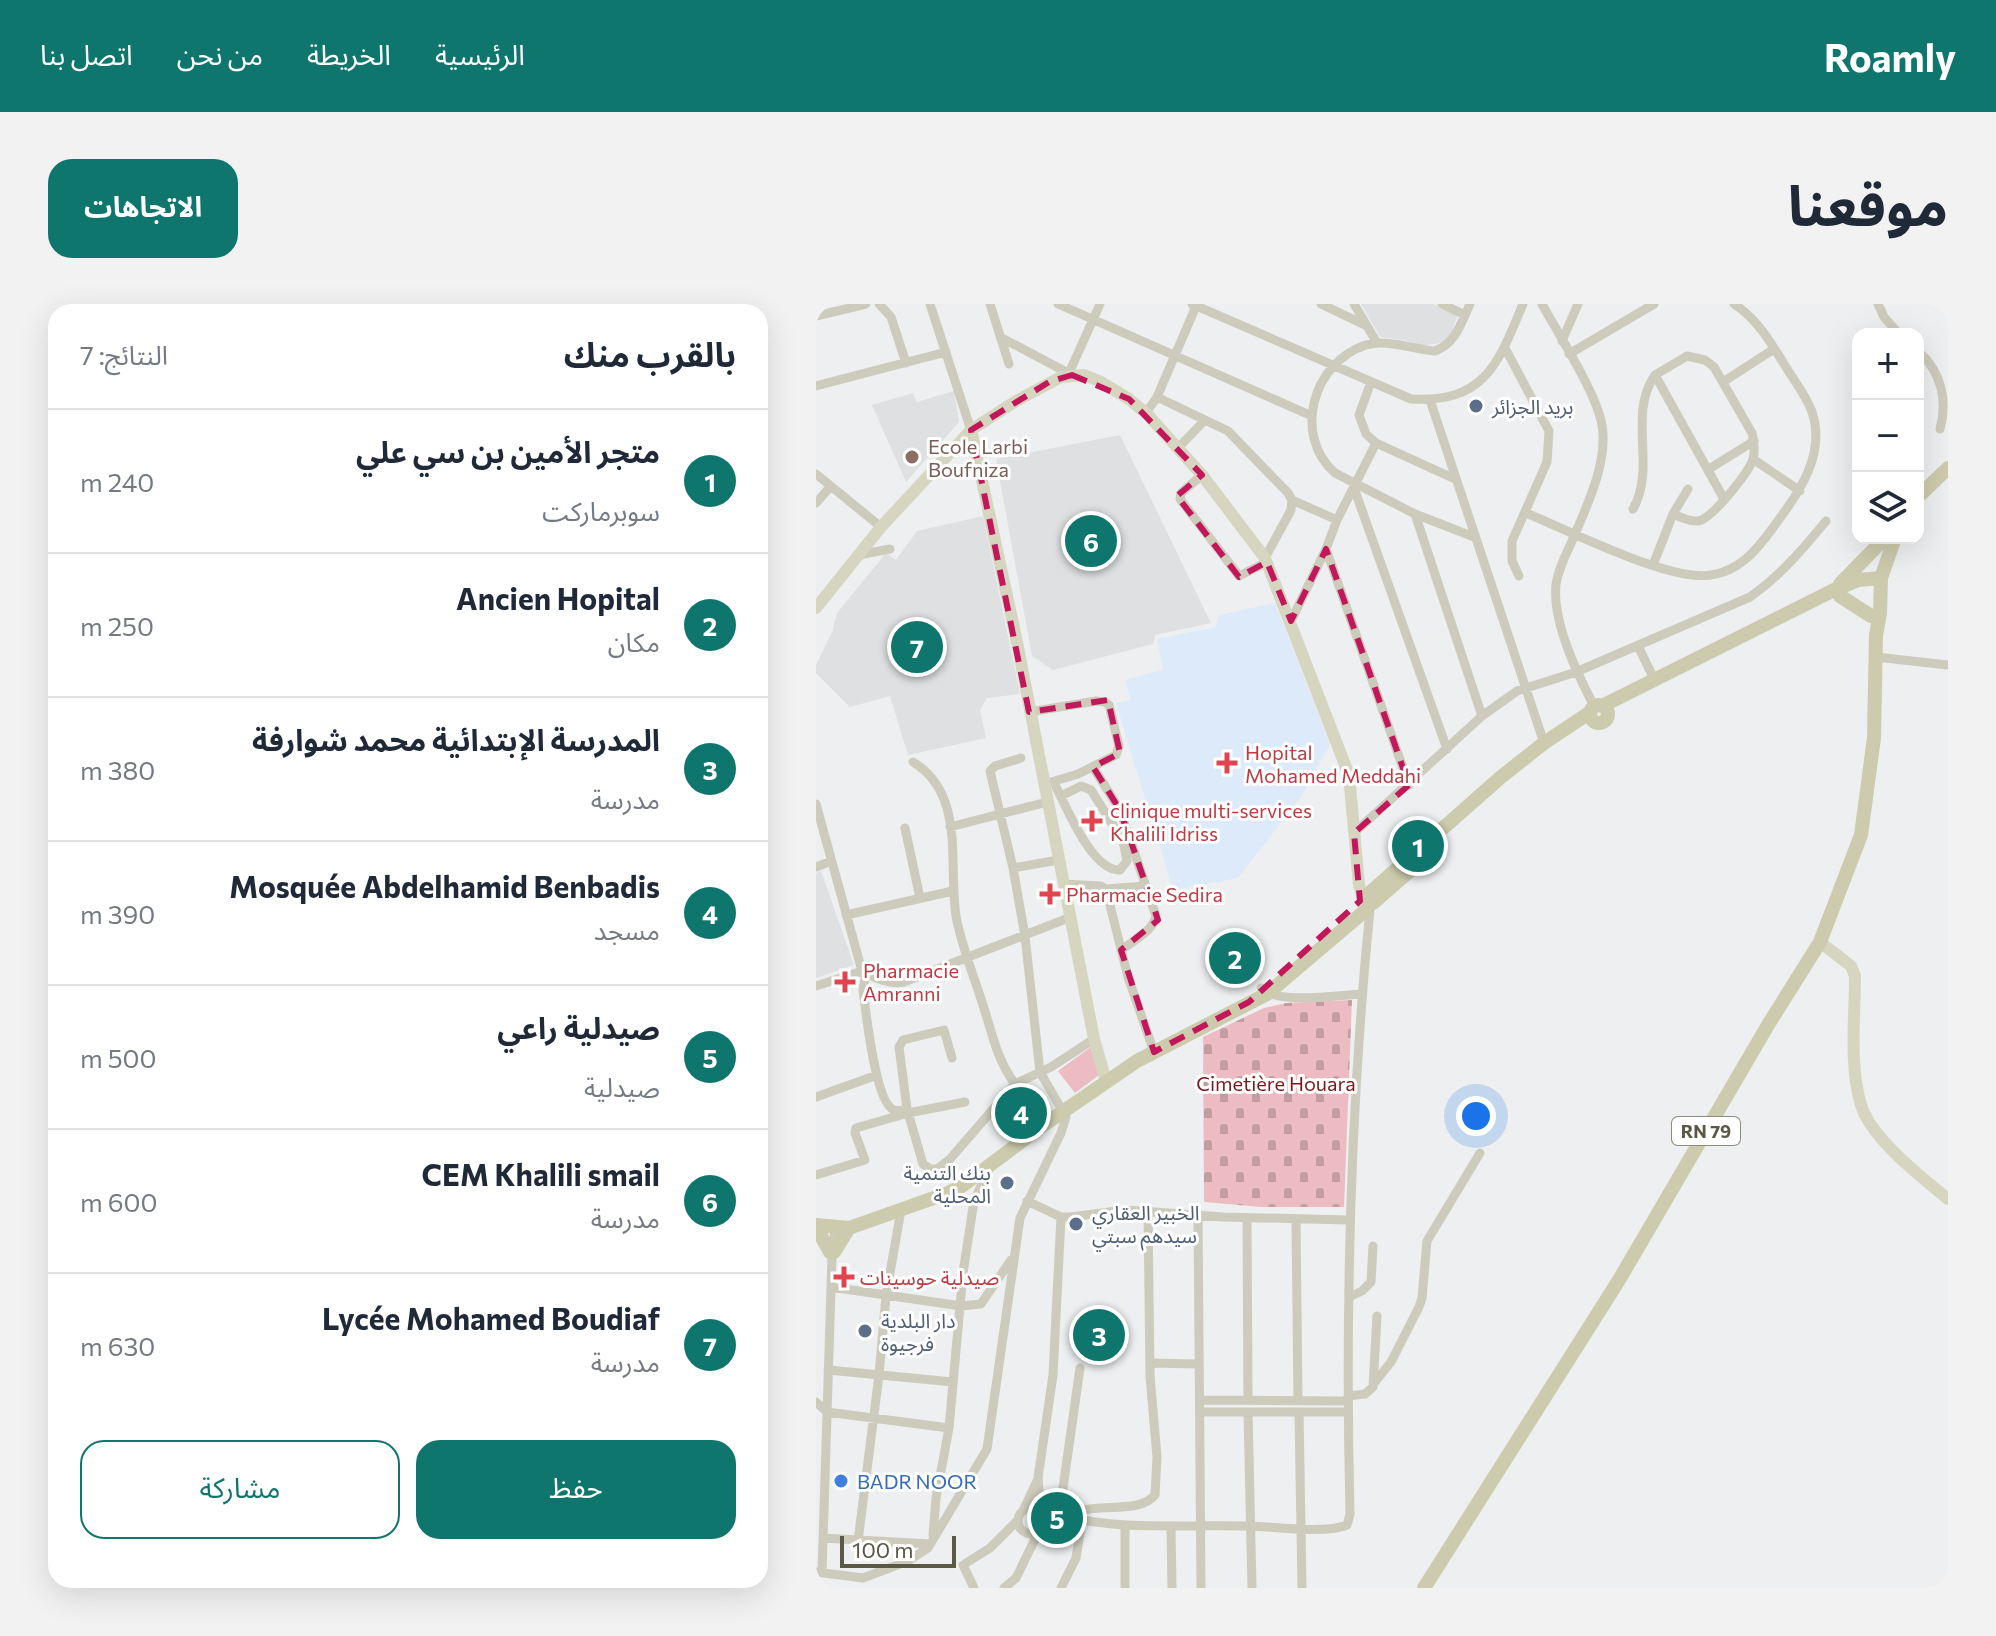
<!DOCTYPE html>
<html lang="ar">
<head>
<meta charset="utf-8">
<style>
  body { margin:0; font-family:Commissioner,"Noto Sans Arabic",sans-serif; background:#f2f2f3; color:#1f2937; direction:rtl }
  .controls { position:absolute; right:24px; top:24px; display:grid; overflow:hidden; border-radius:16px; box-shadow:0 8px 32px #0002 }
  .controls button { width:72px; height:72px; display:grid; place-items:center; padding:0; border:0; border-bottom:2px solid #e0e1e3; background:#fff; color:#1f2937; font:40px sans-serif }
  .scale { position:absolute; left:24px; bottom:20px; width:116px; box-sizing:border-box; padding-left:8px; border:4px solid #5a5946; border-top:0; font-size:22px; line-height:28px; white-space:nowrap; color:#5a5946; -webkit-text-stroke:6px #fff; paint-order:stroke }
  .you { position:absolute; left:660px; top:812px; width:28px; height:28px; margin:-20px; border:6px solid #fff; border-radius:50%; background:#1a73e8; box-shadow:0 0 0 12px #1a73e833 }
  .badge { display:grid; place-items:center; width:52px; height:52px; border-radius:50%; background:#0f766e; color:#fff; font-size:26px; font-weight:700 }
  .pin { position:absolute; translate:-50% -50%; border:4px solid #fff; box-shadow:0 2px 8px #0006 }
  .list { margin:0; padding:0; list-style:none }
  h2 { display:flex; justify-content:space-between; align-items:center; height:104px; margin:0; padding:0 32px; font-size:34px }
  h2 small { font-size:26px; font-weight:400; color:#747a83 }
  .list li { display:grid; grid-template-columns:52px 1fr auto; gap:24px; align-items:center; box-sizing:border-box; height:144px; padding:0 32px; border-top:2px solid #e0e1e3 }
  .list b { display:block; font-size:30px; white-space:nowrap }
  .list p { margin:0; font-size:26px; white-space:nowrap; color:#747a83 }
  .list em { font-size:26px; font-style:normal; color:#747a83 }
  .actions { display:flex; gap:16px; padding:24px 32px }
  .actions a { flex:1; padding:18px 0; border:2px solid #0f766e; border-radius:24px; text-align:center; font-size:28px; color:#0f766e }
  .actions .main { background:#0f766e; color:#fff }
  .icon { flex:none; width:44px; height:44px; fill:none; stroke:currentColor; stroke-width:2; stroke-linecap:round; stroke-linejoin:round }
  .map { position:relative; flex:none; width:1132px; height:1284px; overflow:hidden; direction:ltr; border-radius:24px }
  header { display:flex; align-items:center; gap:48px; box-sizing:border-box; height:112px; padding:0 40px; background:#0f766e; color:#fff }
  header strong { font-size:38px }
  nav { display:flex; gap:44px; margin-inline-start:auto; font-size:28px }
  .intro { display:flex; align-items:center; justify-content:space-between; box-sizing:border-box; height:192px; padding:0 48px }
  h1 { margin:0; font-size:56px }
  .button { padding:20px 36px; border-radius:24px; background:#0f766e; color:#fff; font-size:28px; font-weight:700 }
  main { display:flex; gap:48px; padding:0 48px }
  aside { flex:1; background:#fff; border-radius:24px; box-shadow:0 8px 32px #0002 }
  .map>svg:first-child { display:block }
</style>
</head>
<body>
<header>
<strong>Roamly</strong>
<nav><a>الرئيسية</a><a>الخريطة</a><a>من نحن</a><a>اتصل بنا</a></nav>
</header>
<div class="intro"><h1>موقعنا</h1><a class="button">الاتجاهات</a></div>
<main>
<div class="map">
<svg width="1132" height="1284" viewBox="0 0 1132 1284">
  <defs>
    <pattern id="cemetery-stones" width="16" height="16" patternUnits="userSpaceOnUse" patternTransform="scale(2)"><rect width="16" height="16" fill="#edbcc3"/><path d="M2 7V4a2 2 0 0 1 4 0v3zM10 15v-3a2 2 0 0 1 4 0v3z" fill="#c39ca0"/></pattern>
  </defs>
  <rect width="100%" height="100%" fill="#edeff0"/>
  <path fill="#dfe0e1" d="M 545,0 L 617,0 L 642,11 L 634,32 L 628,38 L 606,42 L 588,36 L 564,33 Z
    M 138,87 L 143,118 L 90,178 L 56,101 L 97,89 L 101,98 Z
    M 304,131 L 395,319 L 339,331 L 337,340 L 237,366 L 216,352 L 180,155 Z
    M 167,212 L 204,390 L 171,394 L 164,406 L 170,434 L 92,451 L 74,392 L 34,403 L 0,369 L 0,361 L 17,326 L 21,309 L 70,249 L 80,256 L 101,227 Z
    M 5,567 L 38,661 L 0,674 L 0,569 Z"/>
  <path fill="#ddeafa" d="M 459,299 L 514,440 L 485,493 L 422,574 L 357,586 L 300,399 L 315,396 L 309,376 L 347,366 L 341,335 L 400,323 L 403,311 Z"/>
  <path fill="#edbcc3" d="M 279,740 L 287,768 L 259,789 L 242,767 Z"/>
  <path fill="url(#cemetery-stones)" d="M 536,696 L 528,903 L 445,903 L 388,898 L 387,733 L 448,704 L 470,699 Z"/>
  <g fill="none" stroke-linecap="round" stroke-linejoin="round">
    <path stroke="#cccbbc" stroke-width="9" d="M 63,0 L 75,13 L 90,59
      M 114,0 L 155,126
      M 174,0 L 193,60
      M 242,0 L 496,112
      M 376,0 L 595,95 C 669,99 682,60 707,0
      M 505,0 L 551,22
      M 538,0 L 561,39
      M 626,0 L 649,11
      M 654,0 C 645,19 640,39 619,47 C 597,45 571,35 550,41 C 497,58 476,131 519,169 L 599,210 L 658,233
      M 726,0 C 743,31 780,88 786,121 C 792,156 773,197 760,228 C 753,245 743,261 740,280 C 736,318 761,369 778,402
      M 1062,0 L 1068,13 L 1083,30
      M 0,12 L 50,0
      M 184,33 L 256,71
      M 746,37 L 762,0
      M 689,44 L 733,127 L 731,158 L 696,237 L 696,257 L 703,272
      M 1102,47 C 1125,67 1132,96 1124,125
      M 753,50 L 838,0
      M 253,69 L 284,0
      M 555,78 L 543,111 L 550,130 L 560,139 L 639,175
      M 907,78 L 958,45
      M 0,82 L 130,48
      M 341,93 L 412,127 L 472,189 L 476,196 L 475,206 L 449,254
      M 614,96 L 728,439
      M 330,109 L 341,93 L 381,0
      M 362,144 L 389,116
      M 937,155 L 984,187
      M 893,165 L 938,137
      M 0,170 L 65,223
      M 386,171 L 365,189 L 364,195 L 423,272 L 451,258
      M 538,184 L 631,445
      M 476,196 L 521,216
      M 0,199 L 15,182
      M 817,205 C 841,163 811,111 839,71
      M 710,209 C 752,226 853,278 895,271 C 923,267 940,247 956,225 C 980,192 1011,153 996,108 C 990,91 977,75 968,60 C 954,37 941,15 918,0
      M 599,210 L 666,412
      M 857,210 C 864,213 875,218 882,217 C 896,215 933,168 937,155 C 939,147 938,137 936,129 L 898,63 L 889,56 L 871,52 L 839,71 L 908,195
      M 510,245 L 593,481
      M 42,251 L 74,245
      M 837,261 L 857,210 L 872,185
      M 474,319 L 510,245 L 521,216 L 560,139
      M 822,342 L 839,377
      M 1060,353 L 1132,361
      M 213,408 L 280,397 L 289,398 L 293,401 L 303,442 L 300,451 L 262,470 L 232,479
      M 97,458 C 150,490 132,560 140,612 C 145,640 156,667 165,695 C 175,724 180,755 199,780
      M 277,463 L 304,506 L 340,612 C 337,627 317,637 305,646
      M 238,479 C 250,501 275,567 304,566 L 311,557 L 307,537 L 275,486 L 265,482 L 245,492
      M 0,500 L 46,667 C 59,674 74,681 88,678 L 255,613
      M 134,523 L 231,498
      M 89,524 L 104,594
      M 538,529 L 666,412 L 701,387 L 760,368 L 934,293 C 964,272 987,245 1010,217
      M 0,563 L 15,557
      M 197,564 L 242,556
      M 247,580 L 285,582 L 290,585 L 312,673 L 338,748
      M 290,585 L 330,582
      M 30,611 L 137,587
      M 50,669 L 47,686 C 50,707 59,799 78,806 C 82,807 88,806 91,805
      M 0,682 L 46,667
      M 445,684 C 462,701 521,691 546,690
      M 136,754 L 128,726 L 87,736 L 83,743 L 91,805 L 107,860 L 114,865 L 121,865 L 134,855 L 199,780 L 235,763 L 278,735
      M 0,793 L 61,771
      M 0,871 L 49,856 L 39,829 L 40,824 L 92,809 L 149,798
      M 211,897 L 245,913 L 254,913 L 310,906 L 407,913 L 533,916
      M 382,912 L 385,1284
      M 431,914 L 432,1095
      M 480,916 L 482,1096
      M 15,983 L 145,1002 L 165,1000 L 195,956
      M 533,993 L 546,987 L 555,978 L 557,942
      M 334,1059 L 383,1060
      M 12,1066 L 137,1078
      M 559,1078 L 575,1058 L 603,1003 L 606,994 L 611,937 L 664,849
      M 532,1092 L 549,1090 L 557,1083 L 561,1012
      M 384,1096 L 532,1097
      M 0,1098 L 11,1108 L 133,1124
      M 384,1108 L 532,1108
      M 432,1108 L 436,1284
      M 483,1108 L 486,1284
      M202 1217a13 13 0 1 1 26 0a13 13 0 1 1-26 0Z
      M 207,1207 L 221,1177
      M 225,1209 L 222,1174 L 237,1071 L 245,913
      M 227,1212 C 255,1213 283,1220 312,1221 C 352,1223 393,1221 434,1222 C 459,1223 510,1230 531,1221 L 534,1210 C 529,1008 534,806 554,605
      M 243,1212 L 264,1064
      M 251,1212 C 279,1196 321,1212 339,1191 L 341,1153 L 334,1072 L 332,907
      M 309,1221 L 309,1284
      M 355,1223 L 356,1284
      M 117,1231 L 120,1194 L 133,1124 L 147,969 L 158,897 L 173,865
      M 7,1234 L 114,1240
      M 42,1237 L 63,1071 L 70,992 L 85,906
      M 0,1268 L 47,1274 L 92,1257 L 112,1244 L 171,1145 L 204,914 L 245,829 L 250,813 L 224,768 L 209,632 L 197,564 L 174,467 L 179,462 L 205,454
      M 6,1268 L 16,953 L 19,924
      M 158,1284 L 147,1261 L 174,1244 L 202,1216
      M 188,1284 L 200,1274 L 223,1227
      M 245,1284 L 260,1254 L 266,1217"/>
    <path stroke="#d6d6c0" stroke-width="12" d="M 155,126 L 201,338 L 278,735 L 290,777
      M 0,304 L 65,223 L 155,126 L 200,97 L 245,73 L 268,71 L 283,77 L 313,95 L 332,111 L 386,171 L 449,254 L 533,471 L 543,581 L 547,594
      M 1004,638 L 1035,662 L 1039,672 C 1039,713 1033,761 1045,801 C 1054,833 1106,874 1132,895"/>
    <path stroke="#cccbad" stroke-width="14" d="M 1102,193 L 1132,164
      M 1024,280 L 1069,234
      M 1024,292 L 1055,312
      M774 410a9 9 0 1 1 18 0a9 9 0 1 1-18 0Z
      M 786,402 L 1018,286 L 1042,276 L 1065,274
      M 549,593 L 685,473 L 728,439 L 773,409
      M 557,599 L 596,565
      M 0,921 L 33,924 L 132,889 L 146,882 L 226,822 L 321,757 L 451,690 L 550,606
      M 0,923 L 14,948
      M 18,948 L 33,924
      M 608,1284 L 803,976 L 952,721 L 1004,638 L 1045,531 L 1058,434 L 1060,331 L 1064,309 L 1065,274 L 1079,234"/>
  </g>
  <path fill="none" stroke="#c2185b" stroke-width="6" stroke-dasharray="16 10" stroke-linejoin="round" d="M 256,71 L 313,95 L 386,171 L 361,192 L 423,273 L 451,258 L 475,317 L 510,245 L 593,481 L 538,529 L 544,597 L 433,698 L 338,748 L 305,646 L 342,616 L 304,506 L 277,463 L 304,449 L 292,396 L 213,408 L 155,126 L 233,78 Z"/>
  <g fill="#5c6f8a" stroke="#fff" stroke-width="3">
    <circle cx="660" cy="102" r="8"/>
    <circle cx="191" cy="879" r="8"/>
    <circle cx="260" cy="920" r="8"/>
    <circle cx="49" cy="1027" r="8"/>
  </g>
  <circle fill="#8d6e63" stroke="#fff" stroke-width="3" cx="96" cy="153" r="8"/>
  <g fill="#e0444e" stroke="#fff" stroke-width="3">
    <path d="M407 447h8v8h8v8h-8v8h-8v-8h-8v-8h8z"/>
    <path d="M272 505h8v8h8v8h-8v8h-8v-8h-8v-8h8z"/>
    <path d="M230 578h8v8h8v8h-8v8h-8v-8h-8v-8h8z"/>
    <path d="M25 666h8v8h8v8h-8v8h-8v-8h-8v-8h8z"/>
    <path d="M24 961h8v8h8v8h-8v8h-8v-8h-8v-8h8z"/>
  </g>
  <circle fill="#3f7fe0" stroke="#fff" stroke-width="3" cx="25" cy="1177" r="8"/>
  <g text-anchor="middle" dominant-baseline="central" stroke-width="6" stroke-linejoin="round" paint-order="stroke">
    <rect fill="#fff" stroke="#8c8b7e" stroke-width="2" x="856" y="813" width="68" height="28" rx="6"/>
    <g font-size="18" font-weight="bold" fill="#5a5946">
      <text x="890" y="827">RN 79</text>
    </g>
    <g font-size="20" fill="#4e5e75" stroke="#fff" text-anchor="start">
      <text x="676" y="102">بريد الجزائر</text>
      <text x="175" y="868" text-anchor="end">بنك التنمية<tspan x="175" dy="23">المحلية</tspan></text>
      <text x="276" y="908">الخبير العقاري<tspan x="276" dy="23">سيدهم سبتي</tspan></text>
      <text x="65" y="1016">دار البلدية<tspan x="65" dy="23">فرجيوة</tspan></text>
    </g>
    <g font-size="20" fill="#785e54" stroke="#fff" text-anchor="start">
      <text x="112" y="142">Ecole Larbi<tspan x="112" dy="23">Boufniza</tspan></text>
    </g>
    <g font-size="20" fill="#be3a42" stroke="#fff" text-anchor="start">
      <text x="429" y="448">Hopital<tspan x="429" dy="23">Mohamed Meddahi</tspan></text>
      <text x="294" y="506">clinique multi-services<tspan x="294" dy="23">Khalili Idriss</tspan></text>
      <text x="250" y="590">Pharmacie Sedira</text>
      <text x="47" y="666">Pharmacie<tspan x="47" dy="23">Amranni</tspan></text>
      <text x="44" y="973">صيدلية حوسينات</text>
    </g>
    <g font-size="20" fill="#7a191b" stroke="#fff">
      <text x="460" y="779">Cimetière Houara</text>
    </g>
    <g font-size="20" fill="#366cbe" stroke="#fff" text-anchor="start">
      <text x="41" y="1177">BADR NOOR</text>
    </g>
  </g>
</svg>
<div class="controls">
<button>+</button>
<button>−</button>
<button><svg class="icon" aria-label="layers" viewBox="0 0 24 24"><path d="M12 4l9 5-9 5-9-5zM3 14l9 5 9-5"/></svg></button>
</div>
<div class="scale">100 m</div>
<div class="you"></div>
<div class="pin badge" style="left:602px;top:542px">1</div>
<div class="pin badge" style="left:419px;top:654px">2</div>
<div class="pin badge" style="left:283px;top:1031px">3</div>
<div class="pin badge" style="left:205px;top:809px">4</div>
<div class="pin badge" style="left:241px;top:1214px">5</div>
<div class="pin badge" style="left:275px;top:237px">6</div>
<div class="pin badge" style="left:101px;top:343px">7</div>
</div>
<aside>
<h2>بالقرب منك<small>النتائج: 7</small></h2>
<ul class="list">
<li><span class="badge">1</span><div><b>متجر الأمين بن سي علي</b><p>سوبرماركت</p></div><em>240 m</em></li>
<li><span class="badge">2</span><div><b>Ancien Hopital</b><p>مكان</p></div><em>250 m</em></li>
<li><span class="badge">3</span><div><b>المدرسة الإبتدائية محمد شوارفة</b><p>مدرسة</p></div><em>380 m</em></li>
<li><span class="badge">4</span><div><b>Mosquée Abdelhamid Benbadis</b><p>مسجد</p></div><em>390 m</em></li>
<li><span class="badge">5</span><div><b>صيدلية راعي</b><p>صيدلية</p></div><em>500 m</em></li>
<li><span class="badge">6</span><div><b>CEM Khalili smail</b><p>مدرسة</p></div><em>600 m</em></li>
<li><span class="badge">7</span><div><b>Lycée Mohamed Boudiaf</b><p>مدرسة</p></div><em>630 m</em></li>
</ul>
<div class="actions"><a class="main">حفظ</a><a>مشاركة</a></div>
</aside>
</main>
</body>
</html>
